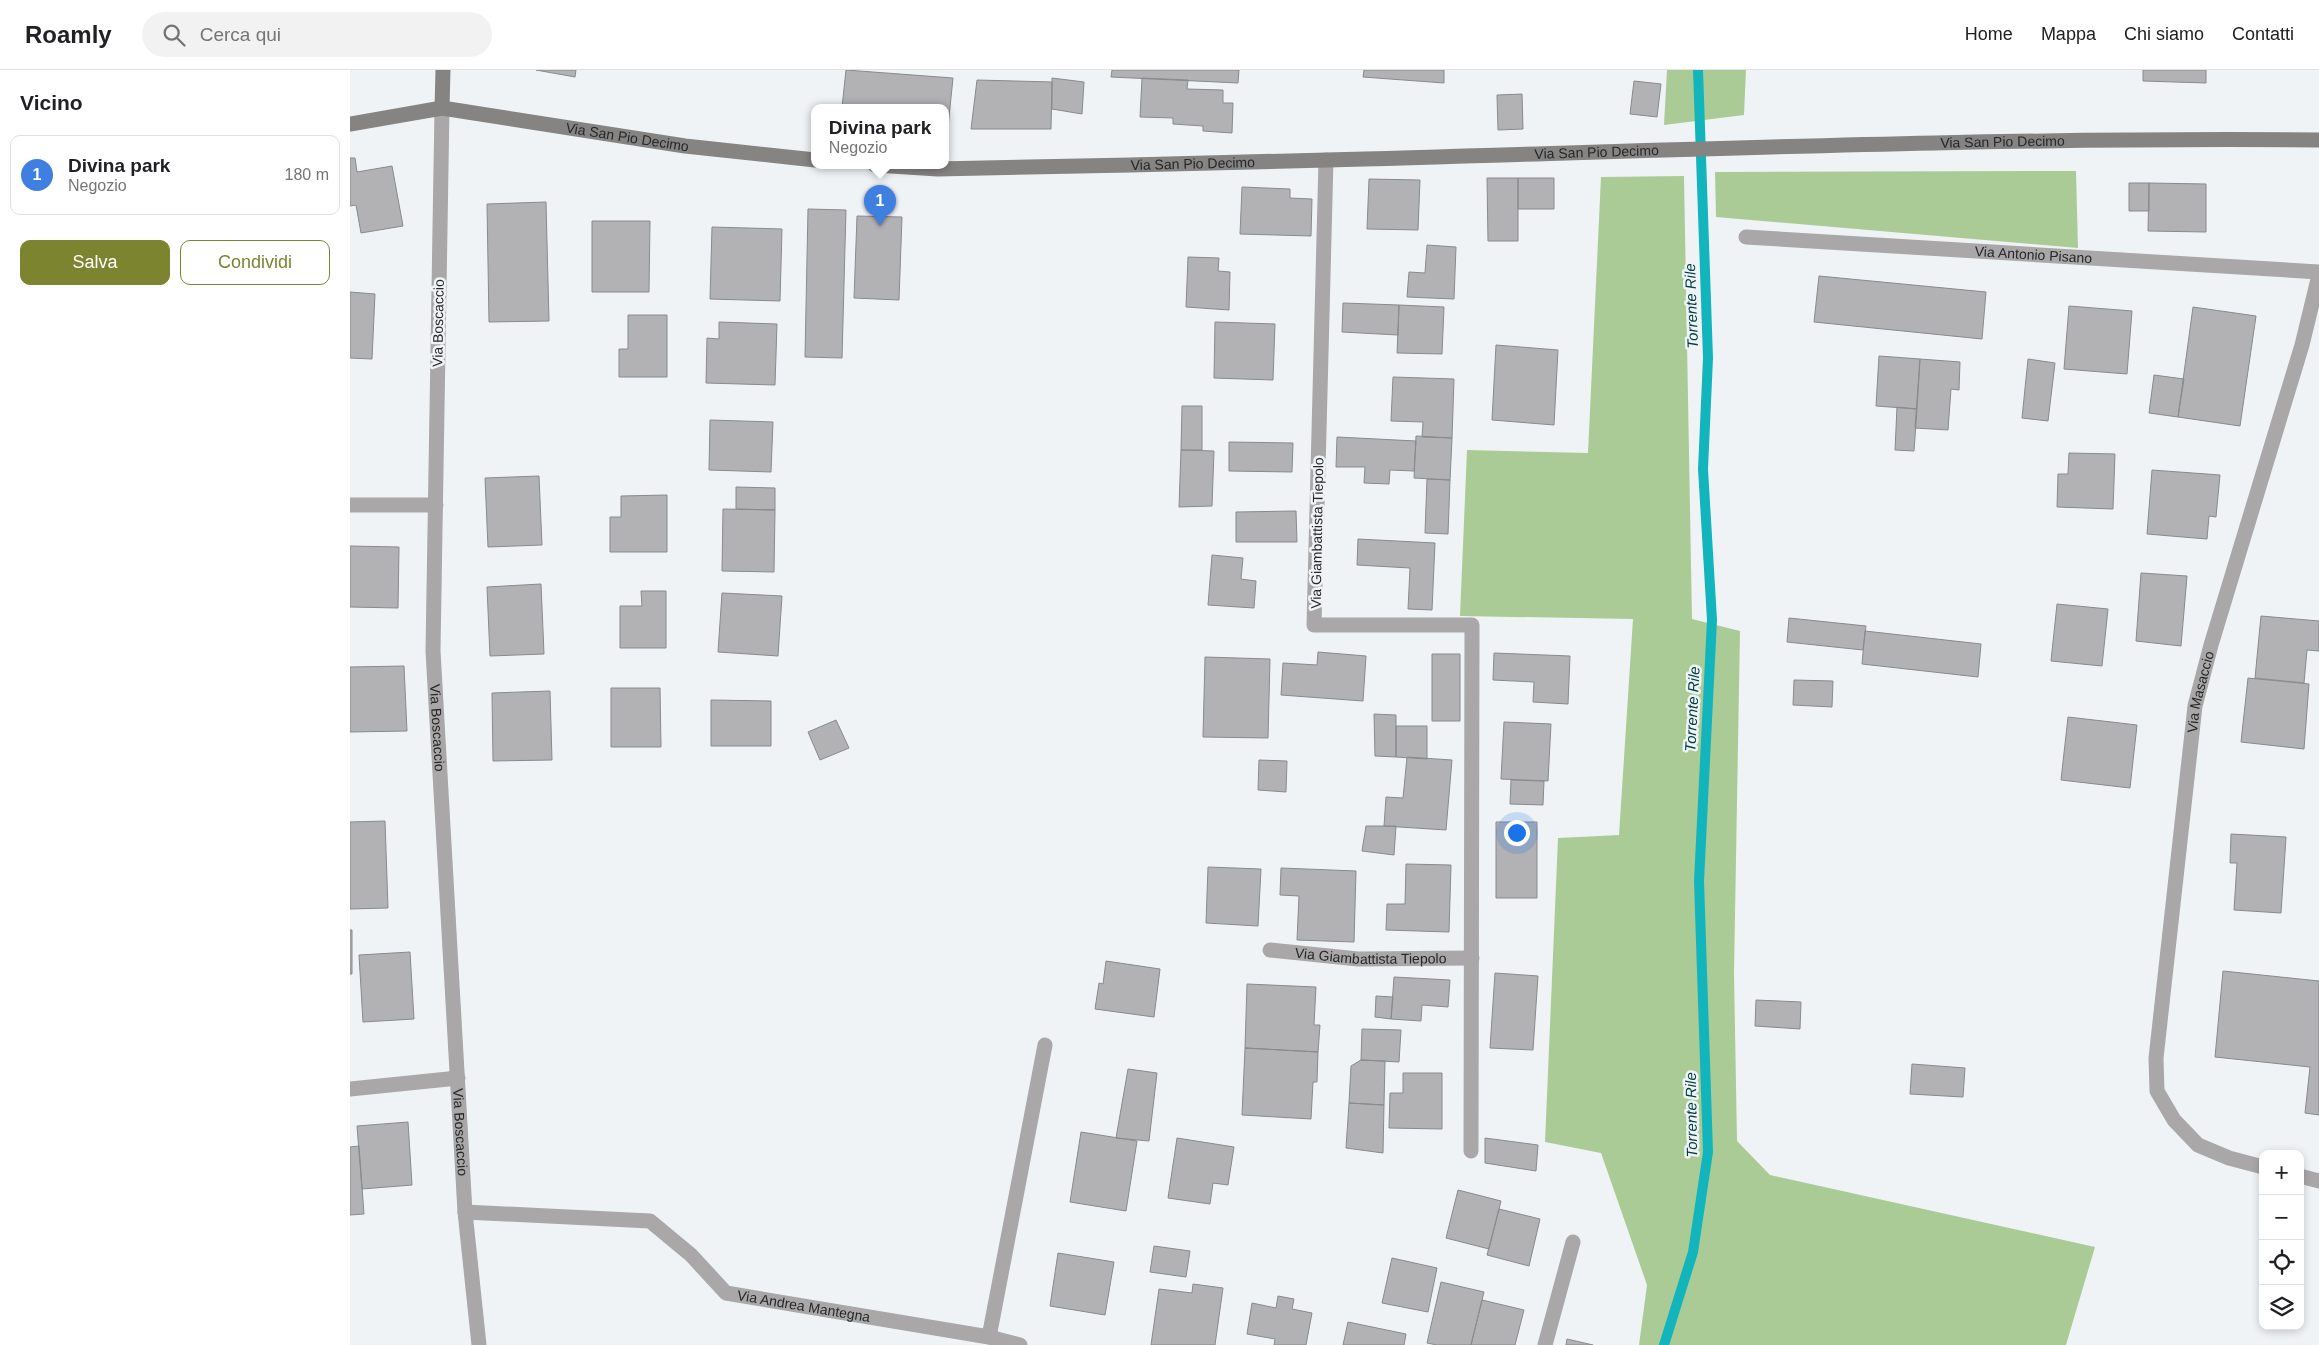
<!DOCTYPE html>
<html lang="it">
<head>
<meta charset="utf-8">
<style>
  body { margin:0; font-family:Helvetica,sans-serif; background:#f2f2f2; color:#202124 }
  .controls { position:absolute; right:15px; bottom:15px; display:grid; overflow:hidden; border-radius:10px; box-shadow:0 2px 8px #0003 }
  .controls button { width:45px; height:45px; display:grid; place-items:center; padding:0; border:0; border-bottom:1px solid #e0e0e0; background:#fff; color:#202124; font:25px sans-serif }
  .you { position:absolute; left:1166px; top:762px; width:18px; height:18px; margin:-12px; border:4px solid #fff; border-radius:50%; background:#1a73e8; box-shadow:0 0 0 8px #1a73e833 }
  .badge { display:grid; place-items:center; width:32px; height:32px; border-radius:50%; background:#7c842f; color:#fff; font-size:16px; font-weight:700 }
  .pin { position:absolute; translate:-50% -41px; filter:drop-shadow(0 1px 2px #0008) }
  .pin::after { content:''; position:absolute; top:26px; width:18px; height:15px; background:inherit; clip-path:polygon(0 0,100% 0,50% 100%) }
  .popup { position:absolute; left:461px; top:34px; width:138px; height:65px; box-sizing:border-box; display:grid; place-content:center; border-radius:10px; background:#fff; filter:drop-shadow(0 1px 4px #0005); font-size:16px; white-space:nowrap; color:#757577 }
  .popup b { font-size:19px; color:#202124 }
  .popup::after { content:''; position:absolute; left:50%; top:100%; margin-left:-10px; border:10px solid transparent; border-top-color:#fff }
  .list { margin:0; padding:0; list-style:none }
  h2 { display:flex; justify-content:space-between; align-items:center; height:65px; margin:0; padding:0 20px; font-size:21px }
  h2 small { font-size:16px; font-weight:400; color:#757577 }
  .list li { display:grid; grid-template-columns:32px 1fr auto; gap:15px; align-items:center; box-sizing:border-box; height:80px; margin:0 10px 10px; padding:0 10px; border:1px solid #e0e0e0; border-radius:10px }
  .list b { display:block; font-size:19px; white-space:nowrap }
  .list p { margin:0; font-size:16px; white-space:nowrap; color:#757577 }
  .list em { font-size:16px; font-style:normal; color:#757577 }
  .actions { display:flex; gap:10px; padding:15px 20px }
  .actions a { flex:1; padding:11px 0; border:1px solid #7c842f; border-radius:10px; text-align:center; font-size:18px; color:#7c842f }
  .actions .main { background:#7c842f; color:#fff }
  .icon { flex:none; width:28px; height:28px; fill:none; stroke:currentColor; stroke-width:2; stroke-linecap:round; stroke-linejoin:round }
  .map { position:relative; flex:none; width:1969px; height:1275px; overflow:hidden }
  header { display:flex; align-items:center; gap:30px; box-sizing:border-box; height:70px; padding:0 25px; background:#fff; border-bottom:1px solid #e0e0e0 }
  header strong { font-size:24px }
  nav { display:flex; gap:28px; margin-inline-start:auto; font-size:18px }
  .search { width:350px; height:45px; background:#f2f2f2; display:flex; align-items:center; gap:12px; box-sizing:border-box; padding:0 18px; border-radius:28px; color:#757577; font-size:19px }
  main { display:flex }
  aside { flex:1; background:#fff }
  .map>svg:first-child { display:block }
</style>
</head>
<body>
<header>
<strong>Roamly</strong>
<div class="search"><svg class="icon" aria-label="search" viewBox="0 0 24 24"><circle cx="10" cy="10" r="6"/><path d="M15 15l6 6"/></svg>Cerca qui</div>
<nav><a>Home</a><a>Mappa</a><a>Chi siamo</a><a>Contatti</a></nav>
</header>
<main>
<aside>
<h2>Vicino<small></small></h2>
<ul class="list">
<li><span class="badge" style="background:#3f7fe0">1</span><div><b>Divina park</b><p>Negozio</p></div><em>180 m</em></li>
</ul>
<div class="actions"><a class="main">Salva</a><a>Condividi</a></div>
</aside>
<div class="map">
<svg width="1969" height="1275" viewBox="0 0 1969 1275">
  <rect width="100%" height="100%" fill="#f0f3f6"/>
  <path fill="#aacb96" d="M 1317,0 L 1396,0 L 1394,45 L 1314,55 Z
    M 1726,101 L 1728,178 L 1366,147 L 1365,102 Z
    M 1334,106 L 1342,549 L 1390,561 L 1384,903 L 1387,1071 L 1420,1105 L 1745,1177 L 1716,1275 L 1289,1275 L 1297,1215 L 1251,1083 L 1195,1072 L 1208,768 L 1269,765 L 1283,549 L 1110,546 L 1117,380 L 1238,383 L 1251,107 Z"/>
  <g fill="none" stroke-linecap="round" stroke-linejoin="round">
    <path stroke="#13b5bc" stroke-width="10" d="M 1314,1275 L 1343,1182 L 1358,1082 L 1349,811 L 1362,550 L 1353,399 L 1358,288 L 1348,0"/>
  </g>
  <path fill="#b2b2b5" stroke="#8a898c" d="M 186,0 L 226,0 L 225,7 Z
    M 496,0 L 603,8 L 598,57 L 595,57 L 595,37 L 492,37 Z
    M 762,0 L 889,0 L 888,13 L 761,7 Z
    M 1014,0 L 1094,0 L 1094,13 L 1013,7 Z
    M 1793,0 L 1856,0 L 1856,13 L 1793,11 Z
    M 702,8 L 734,12 L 732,44 L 702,39 Z
    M 792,8 L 838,10 L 837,19 L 873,20 L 873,33 L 883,33 L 882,63 L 853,61 L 853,56 L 823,54 L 823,48 L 790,47 Z
    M 627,10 L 702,12 L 701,59 L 621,59 Z
    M 1284,11 L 1311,14 L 1307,47 L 1280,44 Z
    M 1172,24 L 1173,59 L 1148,60 L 1147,25 Z
    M 0,88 L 5,88 L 7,102 L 42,96 L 53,156 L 11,163 L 6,135 L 0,136 Z
    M 1137,108 L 1168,108 L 1168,171 L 1138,171 Z
    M 1168,108 L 1204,108 L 1204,139 L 1168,139 Z
    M 1019,109 L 1070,110 L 1068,160 L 1017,159 Z
    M 1779,113 L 1799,113 L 1799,141 L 1779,141 Z
    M 1799,113 L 1856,114 L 1856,162 L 1798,161 Z
    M 892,117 L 940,119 L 940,128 L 962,129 L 961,166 L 890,164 Z
    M 196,132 L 199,251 L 139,252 L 137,134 Z
    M 458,139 L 496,140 L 492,288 L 455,287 Z
    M 507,146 L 552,147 L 549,230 L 504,228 Z
    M 242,151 L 300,151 L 299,222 L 242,222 Z
    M 362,157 L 432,159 L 430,231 L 360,229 Z
    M 1077,175 L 1106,177 L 1104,229 L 1057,227 L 1059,202 L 1075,203 Z
    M 838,187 L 869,188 L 868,201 L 880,202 L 879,240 L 836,237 Z
    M 1469,206 L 1636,222 L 1632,269 L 1464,252 Z
    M 0,222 L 25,224 L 22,289 L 0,288 Z
    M 993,233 L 1049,235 L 1048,265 L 992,262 Z
    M 1049,235 L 1094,237 L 1092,284 L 1047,283 Z
    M 1719,236 L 1782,241 L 1777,304 L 1714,299 Z
    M 1843,237 L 1906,246 L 1890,356 L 1828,347 Z
    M 278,245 L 317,245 L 317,307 L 269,307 L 269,279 L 278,279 Z
    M 369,252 L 427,254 L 425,315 L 356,313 L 357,268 L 369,269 Z
    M 865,252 L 925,254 L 923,310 L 864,308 Z
    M 1146,275 L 1208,280 L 1204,355 L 1142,350 Z
    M 1529,286 L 1570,289 L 1567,339 L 1526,336 Z
    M 1570,289 L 1610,292 L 1609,320 L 1601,319 L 1598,360 L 1565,358 Z
    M 1678,289 L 1705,293 L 1698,351 L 1672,348 Z
    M 1804,305 L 1834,309 L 1828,347 L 1799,343 Z
    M 1043,307 L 1104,309 L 1102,368 L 1072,367 L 1073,352 L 1041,351 Z
    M 832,336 L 852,336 L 852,380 L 831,380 Z
    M 1547,337 L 1567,339 L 1564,381 L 1545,380 Z
    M 360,350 L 423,352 L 421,402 L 359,400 Z
    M 1066,366 L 1102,368 L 1100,410 L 1064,408 Z
    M 987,367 L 1066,371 L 1064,401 L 1040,400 L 1039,414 L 1014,413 L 1015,397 L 986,397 Z
    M 879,372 L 943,373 L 942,402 L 879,401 Z
    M 831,380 L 864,381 L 862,436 L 829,437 Z
    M 1719,383 L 1765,384 L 1763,439 L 1707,437 L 1708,404 L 1718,404 Z
    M 1802,400 L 1870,405 L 1866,447 L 1859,446 L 1857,469 L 1797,464 Z
    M 189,406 L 192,475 L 138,477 L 135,408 Z
    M 1077,409 L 1100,410 L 1098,464 L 1075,463 Z
    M 386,417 L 425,418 L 425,440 L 386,439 Z
    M 317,425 L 317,482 L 260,482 L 260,447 L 271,447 L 271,426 Z
    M 373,439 L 425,440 L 424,502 L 372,501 Z
    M 946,441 L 947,472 L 886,472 L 886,442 Z
    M 1008,469 L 1085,473 L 1082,540 L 1058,539 L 1060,498 L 1007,495 Z
    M 0,476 L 49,477 L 48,538 L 0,537 Z
    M 862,485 L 893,488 L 891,509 L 906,511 L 904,538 L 858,535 Z
    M 1791,503 L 1837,506 L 1831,576 L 1786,571 Z
    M 191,514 L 194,584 L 140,586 L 137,517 Z
    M 291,521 L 316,521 L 316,578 L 270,578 L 270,536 L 292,536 Z
    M 372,523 L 432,526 L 428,586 L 368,582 Z
    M 1707,534 L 1758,539 L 1752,596 L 1701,591 Z
    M 1911,546 L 1969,551 L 1969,581 L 1957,580 L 1954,613 L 1905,608 Z
    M 1439,548 L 1516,556 L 1513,580 L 1437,572 Z
    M 1515,561 L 1631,574 L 1628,607 L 1512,594 Z
    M 968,582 L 1016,586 L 1013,631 L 931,625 L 933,593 L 967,595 Z
    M 1144,583 L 1220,586 L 1218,634 L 1183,632 L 1184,612 L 1143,610 Z
    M 1082,584 L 1110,584 L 1110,651 L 1082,651 Z
    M 855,587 L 920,589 L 918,668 L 853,667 Z
    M 54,596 L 57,661 L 0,662 L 0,597 Z
    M 1898,608 L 1959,614 L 1954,679 L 1891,672 Z
    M 1444,610 L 1483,611 L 1482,637 L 1443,635 Z
    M 261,618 L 310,618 L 311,677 L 261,677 Z
    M 200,621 L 202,690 L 143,691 L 142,623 Z
    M 361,630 L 421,631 L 421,676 L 361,676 Z
    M 1024,644 L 1046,645 L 1046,687 L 1025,686 Z
    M 1718,647 L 1787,655 L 1780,718 L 1711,710 Z
    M 486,650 L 499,678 L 470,690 L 458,662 Z
    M 1154,652 L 1201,654 L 1198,711 L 1151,709 Z
    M 1046,656 L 1077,656 L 1077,689 L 1046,687 Z
    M 1057,687 L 1102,690 L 1096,760 L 1034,756 L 1036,727 L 1053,728 Z
    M 909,690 L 937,691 L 936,722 L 908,720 Z
    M 1161,710 L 1194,711 L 1193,735 L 1160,734 Z
    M 35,751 L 38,838 L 0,839 L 0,752 Z
    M 1146,752 L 1187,752 L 1187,828 L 1146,828 Z
    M 1016,756 L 1046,756 L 1044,785 L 1012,781 Z
    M 1881,764 L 1936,767 L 1931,843 L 1884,840 L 1887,793 L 1880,793 Z
    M 1056,794 L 1101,795 L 1099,862 L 1036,860 L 1037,834 L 1055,834 Z
    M 858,797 L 911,799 L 908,856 L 856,853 Z
    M 931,798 L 1006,801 L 1004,872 L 947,870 L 949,826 L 930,825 Z
    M 0,860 L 2,860 L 2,904 L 0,904 Z
    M 60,882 L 64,949 L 13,952 L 9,885 Z
    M 756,891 L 810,899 L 804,947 L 745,939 L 749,913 L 753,914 Z
    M 1873,901 L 1969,911 L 1969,1045 L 1955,1043 L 1960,997 L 1865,987 Z
    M 1145,903 L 1188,906 L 1183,980 L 1140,978 Z
    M 1044,907 L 1100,910 L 1098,937 L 1072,935 L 1071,951 L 1041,949 Z
    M 897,914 L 966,917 L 964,955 L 970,955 L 968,982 L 895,978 Z
    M 1026,926 L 1043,927 L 1041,949 L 1025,947 Z
    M 1406,930 L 1451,932 L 1450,959 L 1405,956 Z
    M 1012,959 L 1051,960 L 1049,992 L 1011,990 Z
    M 895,978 L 968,982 L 967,1012 L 963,1012 L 961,1049 L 892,1045 Z
    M 1011,990 L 1035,991 L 1034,1035 L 999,1033 L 1001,996 Z
    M 1562,994 L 1615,998 L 1613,1027 L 1560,1024 Z
    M 778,999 L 807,1003 L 799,1071 L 766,1068 Z
    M 1053,1003 L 1092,1003 L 1092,1059 L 1039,1058 L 1040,1023 L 1053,1023 Z
    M 999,1033 L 1034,1035 L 1033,1083 L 996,1078 Z
    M 58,1052 L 62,1115 L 12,1119 L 7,1056 Z
    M 731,1062 L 787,1071 L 776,1141 L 720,1132 Z
    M 827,1068 L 884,1077 L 878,1115 L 863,1113 L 860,1134 L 818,1128 Z
    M 1135,1068 L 1188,1075 L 1186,1101 L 1135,1093 Z
    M 9,1076 L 14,1144 L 0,1145 L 0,1077 Z
    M 1108,1120 L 1151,1131 L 1139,1179 L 1096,1168 Z
    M 1149,1139 L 1190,1149 L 1179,1196 L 1137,1185 Z
    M 804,1176 L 840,1181 L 836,1207 L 800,1202 Z
    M 708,1183 L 764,1192 L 755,1245 L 700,1236 Z
    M 1042,1188 L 1087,1198 L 1078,1242 L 1032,1233 Z
    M 1091,1212 L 1134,1222 L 1121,1275 L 1087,1275 L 1077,1273 Z
    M 843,1214 L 873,1218 L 865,1275 L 801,1275 L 809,1219 L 842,1223 Z
    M 928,1226 L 944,1229 L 942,1239 L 962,1243 L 956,1275 L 924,1275 L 925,1269 L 897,1264 L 902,1233 L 926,1238 Z
    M 1132,1230 L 1174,1240 L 1165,1275 L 1121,1275 Z
    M 998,1252 L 1056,1264 L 1054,1275 L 993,1275 Z
    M 1217,1269 L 1243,1275 L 1216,1275 Z"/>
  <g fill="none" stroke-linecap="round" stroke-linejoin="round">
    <g stroke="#a9a7a7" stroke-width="15">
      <path id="s1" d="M 92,38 L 83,581 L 115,1142 L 129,1275"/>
      <path d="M 976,90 L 964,555 L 1122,555 L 1121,1081"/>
      <path id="s2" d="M 1396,167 L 1969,202"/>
      <path d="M 0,435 L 86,435"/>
      <path id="s3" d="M 920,880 L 1008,889 L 1122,888"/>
      <path d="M 0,1019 L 108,1008"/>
      <path id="s4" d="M 1913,1097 L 1879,1088 L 1848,1075 L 1824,1050 L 1807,1021 L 1806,988 L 1845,636 L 1861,575 L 1952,275 L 1969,205"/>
      <path d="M 1950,1106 L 1969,1111"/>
      <path id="s5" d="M 115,1142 L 300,1151 L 341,1185 L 376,1223 L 639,1267 L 670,1275"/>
      <path d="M 639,1267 L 695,975"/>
      <path d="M 1195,1275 L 1223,1172"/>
    </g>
    <g stroke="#868383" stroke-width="15">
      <path d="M 92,38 L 93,0"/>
      <path id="s6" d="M 0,54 L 92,38 L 335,76 L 465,90"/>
      <path id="s7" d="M 525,95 L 588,99 C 718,96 847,94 977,90 C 1307,81 1638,67 1969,70"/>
    </g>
  </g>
  <g text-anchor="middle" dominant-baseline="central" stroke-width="5" stroke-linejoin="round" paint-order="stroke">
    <g font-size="14" fill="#262728" stroke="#f0f3f6">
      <text stroke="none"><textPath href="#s6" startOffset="281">Via San Pio Decimo</textPath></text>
      <text stroke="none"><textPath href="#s7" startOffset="1128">Via San Pio Decimo</textPath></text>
      <text stroke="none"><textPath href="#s7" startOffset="722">Via San Pio Decimo</textPath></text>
      <text stroke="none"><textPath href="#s7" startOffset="318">Via San Pio Decimo</textPath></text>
      <text stroke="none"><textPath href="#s2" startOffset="288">Via Antonio Pisano</textPath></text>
      <text transform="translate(88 253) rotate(-89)">Via Boscaccio</text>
      <text transform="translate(967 463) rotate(-89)">Via Giambattista Tiepolo</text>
      <text stroke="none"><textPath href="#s4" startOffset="539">Via Masaccio</textPath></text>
      <text stroke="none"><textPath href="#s1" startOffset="620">Via Boscaccio</textPath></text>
      <text stroke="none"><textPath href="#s3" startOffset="101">Via Giambattista Tiepolo</textPath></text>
      <text stroke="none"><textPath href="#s1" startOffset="1025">Via Boscaccio</textPath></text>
      <text stroke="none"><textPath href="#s5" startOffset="369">Via Andrea Mantegna</textPath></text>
    </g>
    <g font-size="15" font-style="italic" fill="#004043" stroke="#f0f3f6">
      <text transform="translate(1341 236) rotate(-92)">Torrente Rile</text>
      <text transform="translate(1342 639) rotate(-87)">Torrente Rile</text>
      <text transform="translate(1341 1045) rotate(-91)">Torrente Rile</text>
    </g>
  </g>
</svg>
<div class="controls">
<button>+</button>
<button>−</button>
<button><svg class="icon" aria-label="locate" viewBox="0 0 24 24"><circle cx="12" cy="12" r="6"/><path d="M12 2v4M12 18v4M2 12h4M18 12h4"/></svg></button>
<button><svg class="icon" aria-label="layers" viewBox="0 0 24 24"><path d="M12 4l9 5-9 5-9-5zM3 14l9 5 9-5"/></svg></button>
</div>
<div class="you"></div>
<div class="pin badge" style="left:530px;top:156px;background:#3f7fe0">1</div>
<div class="popup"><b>Divina park</b>Negozio</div>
</div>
</main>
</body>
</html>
